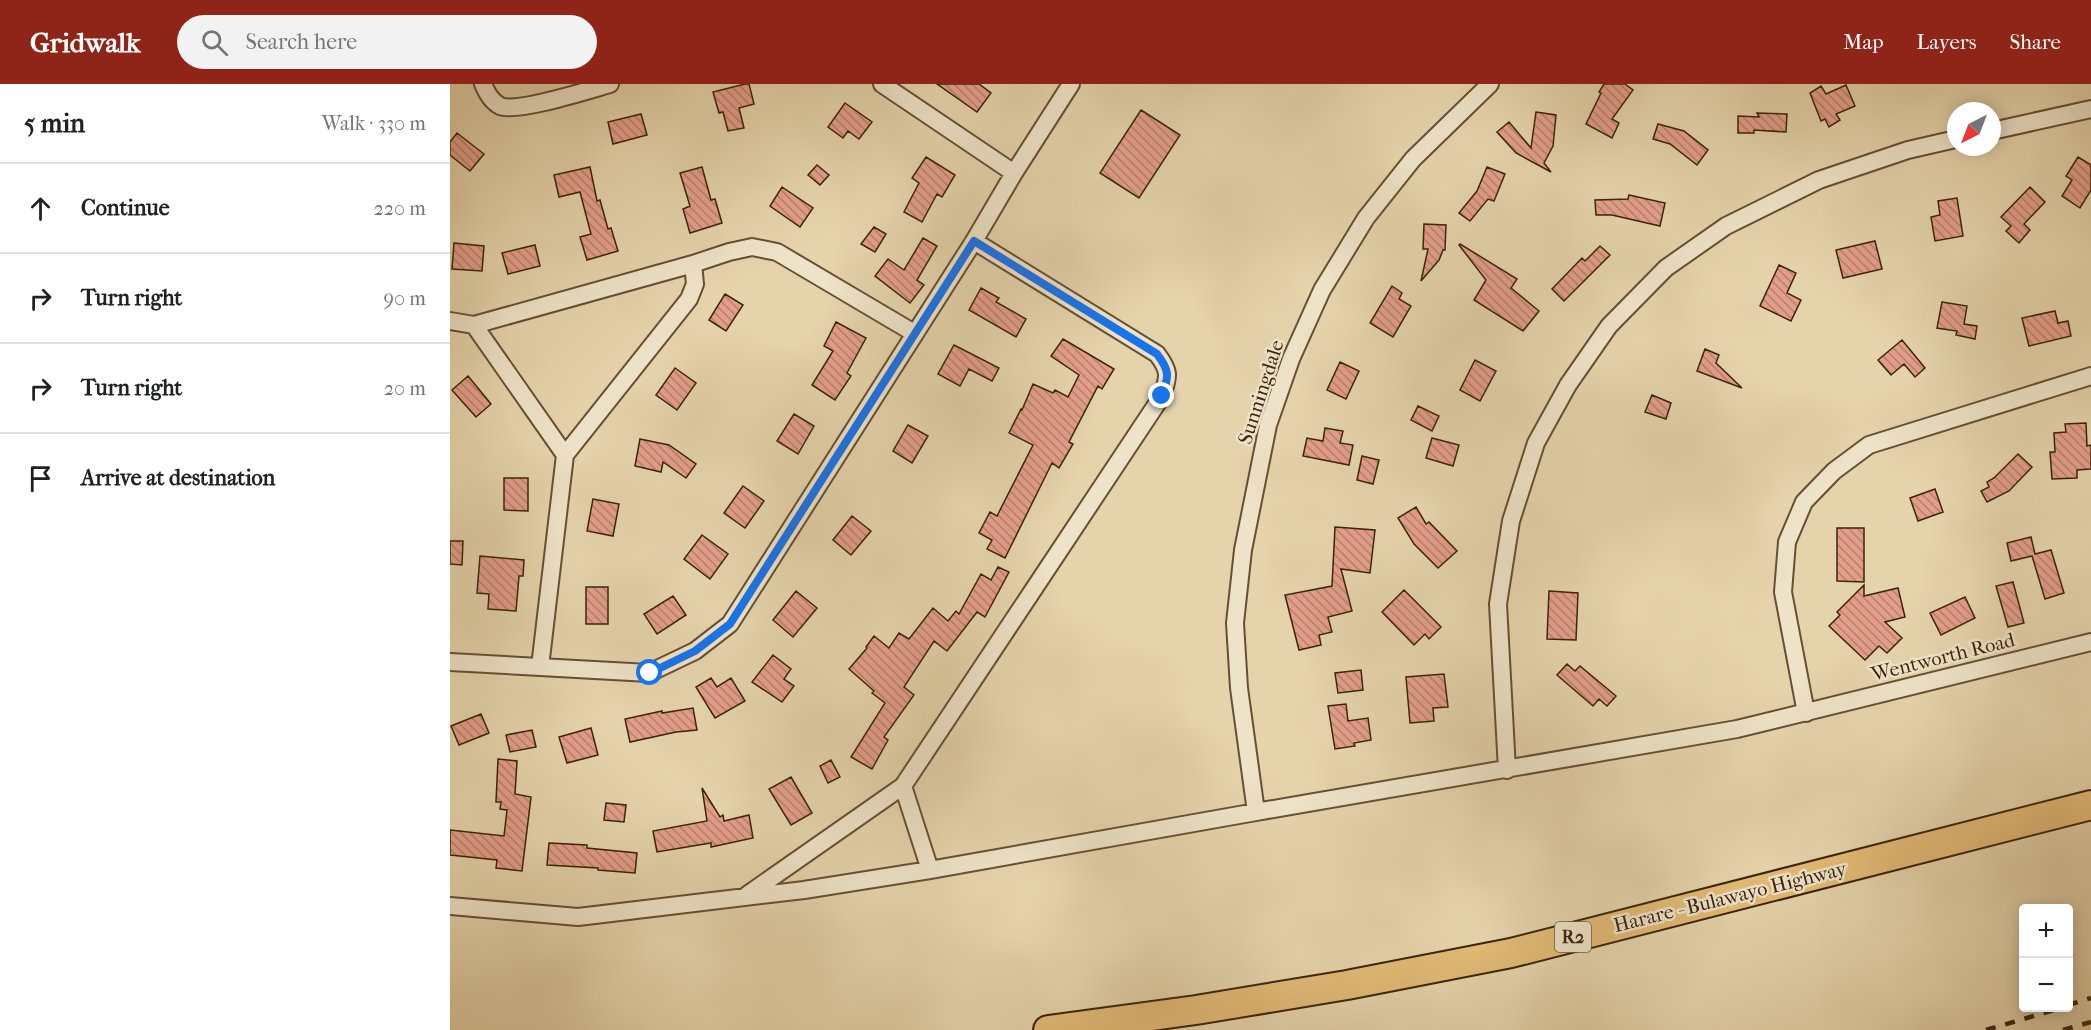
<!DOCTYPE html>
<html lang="en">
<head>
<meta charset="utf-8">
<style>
  body { margin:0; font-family:"IM FELL French Canon",serif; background:#f2f2f2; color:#202124 }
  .controls { position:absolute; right:18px; bottom:18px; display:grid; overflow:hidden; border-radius:6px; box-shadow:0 3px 15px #0003 }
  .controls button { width:54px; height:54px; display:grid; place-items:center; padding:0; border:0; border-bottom:2px solid #e0e0e0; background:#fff; color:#202124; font:30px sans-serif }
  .compass { position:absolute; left:1497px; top:18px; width:54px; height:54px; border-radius:50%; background:#fff; box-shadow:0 3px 15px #0003; rotate:222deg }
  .stop { position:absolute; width:18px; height:18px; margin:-14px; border:4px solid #1a73e8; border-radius:50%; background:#fff }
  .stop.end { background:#1a73e8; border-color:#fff; box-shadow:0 2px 6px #0008 }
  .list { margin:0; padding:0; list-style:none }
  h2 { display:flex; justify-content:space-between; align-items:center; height:78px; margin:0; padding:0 24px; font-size:26px }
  h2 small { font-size:20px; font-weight:400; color:#757577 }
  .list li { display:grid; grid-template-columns:39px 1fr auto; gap:18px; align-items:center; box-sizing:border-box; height:90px; padding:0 24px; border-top:2px solid #e0e0e0 }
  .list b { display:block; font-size:22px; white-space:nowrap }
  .list em { font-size:20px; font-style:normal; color:#757577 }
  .icon { flex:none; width:33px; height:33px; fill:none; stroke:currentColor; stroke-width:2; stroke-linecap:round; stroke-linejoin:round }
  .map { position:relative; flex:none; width:1641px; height:946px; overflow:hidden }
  header { display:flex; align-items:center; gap:36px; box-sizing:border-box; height:84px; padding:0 30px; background:#8f2418; color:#fff }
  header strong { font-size:28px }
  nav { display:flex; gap:33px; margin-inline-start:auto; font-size:21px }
  .search { width:420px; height:54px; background:#f2f2f2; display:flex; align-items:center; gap:15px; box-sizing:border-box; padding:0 21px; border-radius:33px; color:#757577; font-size:22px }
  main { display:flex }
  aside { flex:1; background:#fff }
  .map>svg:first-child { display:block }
</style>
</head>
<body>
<header>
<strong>Gridwalk</strong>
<div class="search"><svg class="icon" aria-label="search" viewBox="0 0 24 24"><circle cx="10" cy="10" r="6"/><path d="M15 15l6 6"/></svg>Search here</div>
<nav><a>Map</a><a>Layers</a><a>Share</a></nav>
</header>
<main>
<aside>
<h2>5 min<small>Walk · 330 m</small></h2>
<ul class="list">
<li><svg class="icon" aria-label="ahead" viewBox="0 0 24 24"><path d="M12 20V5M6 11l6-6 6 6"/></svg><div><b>Continue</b></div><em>220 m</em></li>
<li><svg class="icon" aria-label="right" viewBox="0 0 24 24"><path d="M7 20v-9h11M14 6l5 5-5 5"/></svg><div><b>Turn right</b></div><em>90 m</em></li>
<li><svg class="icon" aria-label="right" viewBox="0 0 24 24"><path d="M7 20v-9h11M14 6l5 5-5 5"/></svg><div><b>Turn right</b></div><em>20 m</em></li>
<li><svg class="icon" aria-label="arrive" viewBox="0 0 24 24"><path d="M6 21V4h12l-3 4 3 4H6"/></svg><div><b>Arrive at destination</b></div></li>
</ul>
</aside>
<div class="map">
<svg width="1641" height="946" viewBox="0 0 1641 946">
  <defs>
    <pattern id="building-back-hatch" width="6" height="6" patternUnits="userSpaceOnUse" patternTransform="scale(1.5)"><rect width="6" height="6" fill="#e39e8a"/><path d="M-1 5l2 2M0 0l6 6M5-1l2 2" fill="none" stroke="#b9806f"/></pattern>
  </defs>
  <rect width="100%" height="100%" fill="#e5d3ab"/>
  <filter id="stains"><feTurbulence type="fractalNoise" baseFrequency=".00333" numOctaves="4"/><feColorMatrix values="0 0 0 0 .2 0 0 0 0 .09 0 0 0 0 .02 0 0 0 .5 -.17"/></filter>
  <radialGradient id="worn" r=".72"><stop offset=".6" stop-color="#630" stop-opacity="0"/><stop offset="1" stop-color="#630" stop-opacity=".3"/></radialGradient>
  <path fill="url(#building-back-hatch)" stroke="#3b230c" stroke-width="1.5" d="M 295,0 L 299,0 L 304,20 L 289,24 L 294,44 L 278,47 L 273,28 L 269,29 L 263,8 Z
    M 487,0 L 529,0 L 541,9 L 527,28 Z
    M 1154,0 L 1175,0 L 1183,6 L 1162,35 L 1169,39 L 1162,54 L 1136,40 L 1151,9 L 1149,8 Z
    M 1396,1 L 1405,22 L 1386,30 L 1390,36 L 1379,43 L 1375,35 L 1371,37 L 1360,9 L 1371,2 L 1376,10 Z
    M 395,19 L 422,38 L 409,55 L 398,47 L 393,54 L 378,43 Z
    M 691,26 L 730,51 L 689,114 L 650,89 Z
    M 1086,28 L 1106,31 L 1103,62 L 1094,79 L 1101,88 L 1066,69 L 1047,48 L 1059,38 L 1081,64 Z
    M 1307,29 L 1337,30 L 1336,48 L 1304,46 L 1304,49 L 1288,49 L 1288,32 L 1309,33 Z
    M 191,30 L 197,51 L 163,60 L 158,38 Z
    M 1208,40 L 1234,47 L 1258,66 L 1247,81 L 1220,60 L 1203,55 Z
    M 7,49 L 34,70 L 20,87 L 0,71 L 0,58 Z
    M 476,73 L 505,91 L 492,113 L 487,110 L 472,138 L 454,128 L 469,99 L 462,94 Z
    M 1628,73 L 1641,81 L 1641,106 L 1630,124 L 1612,112 L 1622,96 L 1616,92 Z
    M 367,81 L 379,91 L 370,101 L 358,91 Z
    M 140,83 L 147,117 L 150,116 L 158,145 L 161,144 L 168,167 L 137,176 L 130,153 L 141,150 L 130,108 L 109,113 L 104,91 Z
    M 252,83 L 261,116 L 265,115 L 272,139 L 240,149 L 233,125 L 240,122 L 230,89 Z
    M 1037,83 L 1055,90 L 1044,117 L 1038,115 L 1020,137 L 1009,129 L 1027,107 Z
    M 332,103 L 363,124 L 350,143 L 320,122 Z
    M 1580,103 L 1595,118 L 1574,140 L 1580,146 L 1569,159 L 1556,147 L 1561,142 L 1551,133 Z
    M 1179,111 L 1215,119 L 1210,142 L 1162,131 L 1146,131 L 1145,116 L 1178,115 Z
    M 1507,114 L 1513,152 L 1485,157 L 1481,133 L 1490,131 L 1488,117 Z
    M 974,140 L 996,141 L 995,166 L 993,166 L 989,176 L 971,197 L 978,165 L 973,165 Z
    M 424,143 L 436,150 L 425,168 L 411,160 Z
    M 473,154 L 487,162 L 467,196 L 474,201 L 460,219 L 425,192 L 438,175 L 454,186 Z
    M 1425,157 L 1432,185 L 1393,194 L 1386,166 Z
    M 4,159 L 34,162 L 32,187 L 2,185 Z
    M 1010,160 L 1067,195 L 1061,204 L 1089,227 L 1073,247 L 1024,216 L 1036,196 L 1009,161 Z
    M 85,161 L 90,182 L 58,190 L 52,169 Z
    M 1150,162 L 1160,171 L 1114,217 L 1102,205 L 1132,174 L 1135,177 Z
    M 1329,181 L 1346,189 L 1337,209 L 1351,216 L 1341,237 L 1310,222 Z
    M 942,202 L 952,209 L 949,215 L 961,222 L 943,253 L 920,239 Z
    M 531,204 L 549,214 L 546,218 L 576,235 L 566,253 L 519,226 Z
    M 275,210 L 293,221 L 276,247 L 259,236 Z
    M 1492,218 L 1517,222 L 1514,240 L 1527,242 L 1525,255 L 1506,251 L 1507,247 L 1487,244 Z
    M 1605,227 L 1608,239 L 1618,237 L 1621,252 L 1579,262 L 1572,234 Z
    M 386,238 L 416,254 L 397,289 L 401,292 L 385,316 L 362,301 L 383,267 L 374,262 Z
    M 613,255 L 664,285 L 652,305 L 648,302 L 619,358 L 623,360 L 609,384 L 602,379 L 555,474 L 537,465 L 542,456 L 529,449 L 540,428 L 547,432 L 583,361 L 559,349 L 571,325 L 572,326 L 583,300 L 603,309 L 605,306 L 618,313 L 629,291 L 601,272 Z
    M 1452,256 L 1475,284 L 1465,293 L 1454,280 L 1441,291 L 1428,276 Z
    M 504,261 L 549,284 L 542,297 L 519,285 L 510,302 L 488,290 Z
    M 1255,265 L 1269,271 L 1266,279 L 1292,304 L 1247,287 Z
    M 1025,276 L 1046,287 L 1030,317 L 1010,306 Z
    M 890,278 L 909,287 L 896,315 L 877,306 Z
    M 225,284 L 246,299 L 227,326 L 206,311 Z
    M 18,292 L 41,320 L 26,333 L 2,306 Z
    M 1202,311 L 1221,319 L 1216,335 L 1195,328 Z
    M 968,322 L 989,332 L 982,347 L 961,336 Z
    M 344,330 L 364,342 L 348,370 L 327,357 Z
    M 1636,339 L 1637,362 L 1641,361 L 1641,385 L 1627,386 L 1627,394 L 1602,395 L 1600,368 L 1605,368 L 1604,349 L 1616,348 L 1615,340 Z
    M 458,341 L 478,352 L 462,379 L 443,367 Z
    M 875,344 L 893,347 L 890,359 L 903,361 L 899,381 L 853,372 L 857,354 L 873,357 Z
    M 982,354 L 1009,361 L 1003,382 L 976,374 Z
    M 190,355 L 219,361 L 246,380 L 236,394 L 213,378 L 211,388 L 185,382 Z
    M 1568,370 L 1582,383 L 1559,407 L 1537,418 L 1531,407 L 1539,403 L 1537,398 L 1544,394 Z
    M 912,372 L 929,376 L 923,400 L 907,396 Z
    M 54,394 L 78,394 L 78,427 L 54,426 Z
    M 293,402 L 314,417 L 295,444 L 274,429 Z
    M 1485,405 L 1493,428 L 1468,437 L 1460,414 Z
    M 143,415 L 169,420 L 163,452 L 137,447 Z
    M 966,423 L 976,440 L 979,438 L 1007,467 L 988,484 L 964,460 L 948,434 Z
    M 402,432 L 421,447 L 401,471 L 383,456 Z
    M 885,443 L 925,446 L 920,489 L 891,485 L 902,527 L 878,533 L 882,548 L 869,551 L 871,561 L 849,566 L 835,511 L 882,502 Z
    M 1387,444 L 1414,444 L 1414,498 L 1387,497 Z
    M 252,451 L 278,470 L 260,495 L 234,475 Z
    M 1581,453 L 1585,470 L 1601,466 L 1614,509 L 1595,515 L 1582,472 L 1561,477 L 1557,459 Z
    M 0,457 L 13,457 L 12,481 L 0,480 Z
    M 30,472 L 74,476 L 73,492 L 69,492 L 66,527 L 38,525 L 39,510 L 27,509 Z
    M 548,483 L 559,488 L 535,533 L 527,528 L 497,567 L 484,557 L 454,603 L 464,611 L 434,653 L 438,656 L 422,685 L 401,673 L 435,619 L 422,609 L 424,607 L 399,585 L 417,564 L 416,563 L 424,552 L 439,564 L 449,549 L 459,555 L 483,524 L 498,537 L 506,527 L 509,530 L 531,490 L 541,496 Z
    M 1563,498 L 1574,539 L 1558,543 L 1546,502 Z
    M 1414,501 L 1414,512 L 1448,504 L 1455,533 L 1435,538 L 1452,554 L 1437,569 L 1429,562 L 1415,576 L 1379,542 L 1390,531 L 1387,528 Z
    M 136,503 L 158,503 L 158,540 L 136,540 Z
    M 954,506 L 991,543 L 979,555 L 975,550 L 964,561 L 932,528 Z
    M 346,507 L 367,524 L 343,553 L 323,536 Z
    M 1099,507 L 1128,509 L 1126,556 L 1097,555 Z
    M 223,512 L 236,531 L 207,550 L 194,530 Z
    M 1515,513 L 1525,534 L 1491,551 L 1480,529 Z
    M 323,571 L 341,585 L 334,595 L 344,602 L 332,618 L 302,598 Z
    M 1117,580 L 1125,587 L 1130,582 L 1166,612 L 1157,622 L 1149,615 L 1143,622 L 1107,591 Z
    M 911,586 L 913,606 L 888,609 L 885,589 Z
    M 994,590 L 998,623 L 983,624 L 984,637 L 960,639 L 956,593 Z
    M 261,594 L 267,603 L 281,594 L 295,617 L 265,634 L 246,603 Z
    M 896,620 L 898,637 L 918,634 L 921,656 L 904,659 L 905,662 L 885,665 L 878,622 Z
    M 243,624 L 247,646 L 226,648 L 180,658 L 175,635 L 212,627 L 212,629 Z
    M 31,630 L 39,649 L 9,661 L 1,642 Z
    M 141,644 L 148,671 L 117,679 L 109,653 Z
    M 82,646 L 86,663 L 60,668 L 56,651 Z
    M 48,675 L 67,677 L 65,710 L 81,713 L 72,787 L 46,784 L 47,776 L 0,771 L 0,746 L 54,752 L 57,726 L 50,725 L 51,718 L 46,718 Z
    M 381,676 L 390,693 L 378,699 L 370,682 Z
    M 341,693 L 362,729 L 341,741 L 319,705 Z
    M 252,704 L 270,733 L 273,731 L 274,737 L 299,731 L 303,754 L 261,763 L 261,759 L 207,768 L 203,747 L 257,737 Z
    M 156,719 L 176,721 L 174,738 L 154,736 Z
    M 99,759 L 137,761 L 137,764 L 187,769 L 185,789 L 148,786 L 148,784 L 97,781 Z"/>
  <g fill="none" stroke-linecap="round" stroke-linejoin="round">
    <defs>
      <path id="minor" d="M 33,0 C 37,9 41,17 50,22 C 67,29 139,6 160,0
        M 432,0 L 564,89
        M 1542,47 L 1641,25
        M 524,157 L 564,89 L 621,0
        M 0,237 L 24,241
        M 115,371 L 24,241 L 243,180
        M 0,578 L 199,589 L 245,567 L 280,540 L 524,157 L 707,270 C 720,287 719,292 712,312 L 453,702
        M 90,583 L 115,371 L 239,215 L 245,200 L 243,180 L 279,168 L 302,163 L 327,168 L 464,249
        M 1356,629 L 1333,508 L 1337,458 L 1354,418 L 1384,387 L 1419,361 L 1641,292
        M 1057,686 L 1048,520 L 1061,437 L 1086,359 L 1118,301 L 1159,242 L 1216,184 L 1276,142 L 1369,96 L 1458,66 L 1506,55
        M 806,728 L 789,604 L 785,539 L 793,466 L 818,341 L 841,275 L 872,206 L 916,134 L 963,75 L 1040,0
        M 297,811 L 453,702 L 480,786
        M 0,822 L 128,833 L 354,806 L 480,786 L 806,728 L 1287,645 L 1641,558"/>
      <path id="trunk" d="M 598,946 L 746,926 L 897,901 L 1061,869 L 1641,721"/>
    </defs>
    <use href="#minor" stroke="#664f34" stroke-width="20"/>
    <use href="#trunk" stroke="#3b230c" stroke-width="32"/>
    <use href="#minor" stroke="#eee2c8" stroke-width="16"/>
    <use href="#trunk" stroke="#e2ba76" stroke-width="28"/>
    <path stroke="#3b230c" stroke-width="4.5" stroke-dasharray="10 10" stroke-linecap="butt" d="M 1618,921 L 1641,914
      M 1536,946 L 1611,924
      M 1613,946 L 1641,938"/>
  </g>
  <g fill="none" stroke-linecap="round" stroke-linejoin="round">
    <path stroke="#1a73e8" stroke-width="8" d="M 200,589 L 245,567 L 280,540 L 524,157 L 707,270 C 720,287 719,292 712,312"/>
  </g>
  <g text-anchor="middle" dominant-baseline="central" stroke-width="5" stroke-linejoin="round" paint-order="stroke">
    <rect fill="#eee2c8" stroke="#715c44" stroke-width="1.5" x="1105" y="838" width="36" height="30" rx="4.5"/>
    <g font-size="18" font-weight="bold" fill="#3b230c">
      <text x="1123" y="853">R2</text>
    </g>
    <g font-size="20" fill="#3b230c" stroke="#eee2c8">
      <text transform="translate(811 308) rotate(-72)">Sunningdale</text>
      <text transform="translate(1493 573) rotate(-14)">Wentworth Road</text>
      <text transform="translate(1280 813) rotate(-14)">Harare - Bulawayo Highway</text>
    </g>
  </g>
  <rect width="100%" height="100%" filter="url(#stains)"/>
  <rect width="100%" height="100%" fill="url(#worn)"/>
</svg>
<div class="controls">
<button>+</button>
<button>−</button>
</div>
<svg class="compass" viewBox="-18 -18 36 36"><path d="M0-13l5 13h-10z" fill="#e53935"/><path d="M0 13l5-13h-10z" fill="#757577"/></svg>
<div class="stop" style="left:200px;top:589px"></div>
<div class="stop end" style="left:712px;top:312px"></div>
</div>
</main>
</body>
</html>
